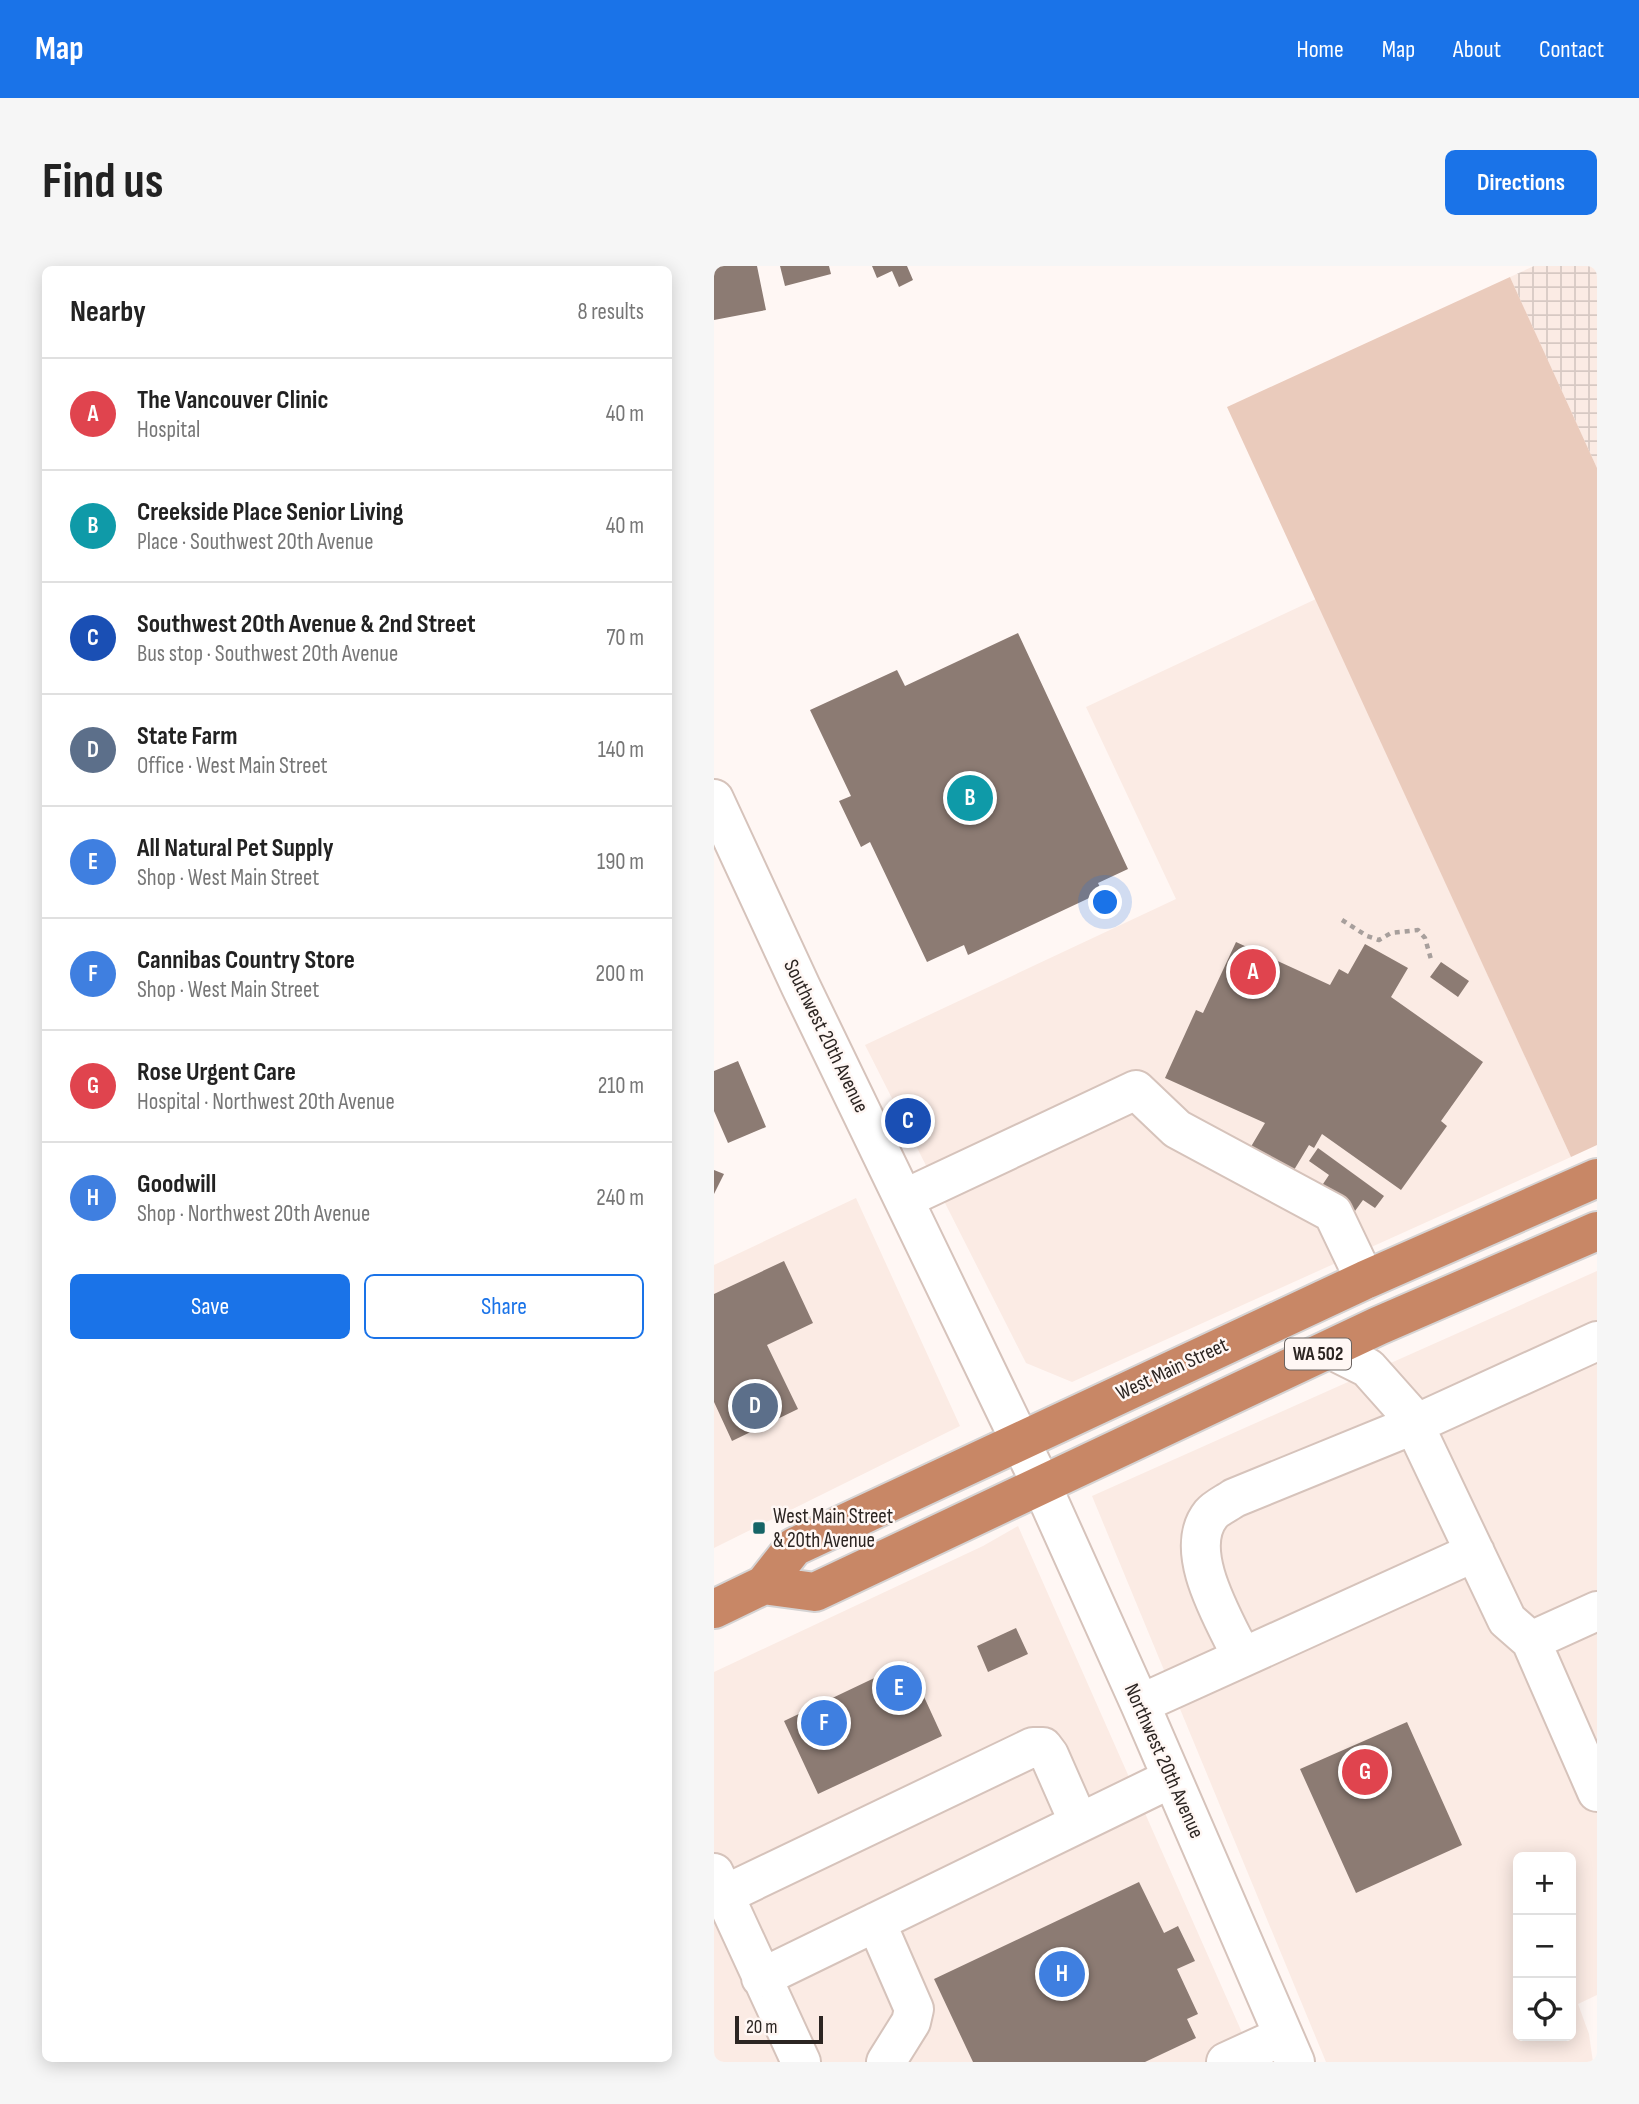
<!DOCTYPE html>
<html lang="en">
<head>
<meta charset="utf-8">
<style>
  body { margin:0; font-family:"Sofia Sans Condensed",sans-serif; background:#f6f6f6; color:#222 }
  .controls { position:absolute; right:21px; bottom:21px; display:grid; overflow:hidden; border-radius:10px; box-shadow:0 4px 18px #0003 }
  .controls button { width:63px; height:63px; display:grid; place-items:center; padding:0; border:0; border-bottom:2px solid #e0e0e0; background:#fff; color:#222; font:35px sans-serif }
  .scale { position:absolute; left:21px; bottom:18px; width:88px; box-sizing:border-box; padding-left:7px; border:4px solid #2c2522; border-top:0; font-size:19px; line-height:24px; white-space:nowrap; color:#2c2522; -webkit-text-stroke:5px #fff7f4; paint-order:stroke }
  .you { position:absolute; left:392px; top:637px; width:24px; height:24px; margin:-18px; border:5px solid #fff; border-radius:50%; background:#1a73e8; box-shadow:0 0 0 10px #1a73e833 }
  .badge { display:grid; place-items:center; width:46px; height:46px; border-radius:50%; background:#1a73e8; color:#fff; font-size:23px; font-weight:700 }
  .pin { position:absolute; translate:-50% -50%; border:4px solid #fff; box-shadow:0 2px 7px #0006 }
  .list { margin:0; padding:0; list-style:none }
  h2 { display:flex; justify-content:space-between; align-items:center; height:91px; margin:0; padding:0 28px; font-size:30px }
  h2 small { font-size:23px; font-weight:400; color:#767676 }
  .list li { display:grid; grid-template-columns:46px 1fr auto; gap:21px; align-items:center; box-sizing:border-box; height:112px; padding:0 28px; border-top:2px solid #e0e0e0 }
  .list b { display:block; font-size:26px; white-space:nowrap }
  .list p { margin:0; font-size:23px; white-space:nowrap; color:#767676 }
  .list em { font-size:23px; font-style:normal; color:#767676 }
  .actions { display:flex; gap:14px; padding:21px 28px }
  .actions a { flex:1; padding:16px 0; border:2px solid #1a73e8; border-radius:10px; text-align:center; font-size:24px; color:#1a73e8 }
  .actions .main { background:#1a73e8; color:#fff }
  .icon { flex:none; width:38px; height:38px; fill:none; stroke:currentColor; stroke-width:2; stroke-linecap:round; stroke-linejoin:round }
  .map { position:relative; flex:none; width:883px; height:1796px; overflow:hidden; border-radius:10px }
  header { display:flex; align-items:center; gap:42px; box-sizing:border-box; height:98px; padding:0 35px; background:#1a73e8; color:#fff }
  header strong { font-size:33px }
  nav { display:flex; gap:38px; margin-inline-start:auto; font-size:24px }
  .intro { display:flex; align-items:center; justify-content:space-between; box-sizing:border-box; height:168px; padding:0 42px }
  h1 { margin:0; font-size:49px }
  .button { padding:18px 32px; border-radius:10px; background:#1a73e8; color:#fff; font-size:24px; font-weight:700 }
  main { display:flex; gap:42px; padding:0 42px }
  aside { flex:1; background:#fff; border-radius:10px; box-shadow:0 4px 18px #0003 }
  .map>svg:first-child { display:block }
</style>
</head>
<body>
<header>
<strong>Map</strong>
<nav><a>Home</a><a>Map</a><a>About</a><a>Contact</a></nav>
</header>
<div class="intro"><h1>Find us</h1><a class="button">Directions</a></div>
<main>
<aside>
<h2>Nearby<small>8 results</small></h2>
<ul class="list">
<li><span class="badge" style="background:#e0444e">A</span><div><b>The Vancouver Clinic</b><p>Hospital</p></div><em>40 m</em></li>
<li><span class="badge" style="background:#0f9aa8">B</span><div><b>Creekside Place Senior Living</b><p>Place · Southwest 20th Avenue</p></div><em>40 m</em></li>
<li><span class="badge" style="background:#1a4fb4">C</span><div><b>Southwest 20th Avenue &amp; 2nd Street</b><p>Bus stop · Southwest 20th Avenue</p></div><em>70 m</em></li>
<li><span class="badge" style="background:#5c6f8a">D</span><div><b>State Farm</b><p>Office · West Main Street</p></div><em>140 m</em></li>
<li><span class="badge" style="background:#3f7fe0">E</span><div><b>All Natural Pet Supply</b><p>Shop · West Main Street</p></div><em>190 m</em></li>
<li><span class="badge" style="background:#3f7fe0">F</span><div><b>Cannibas Country Store</b><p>Shop · West Main Street</p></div><em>200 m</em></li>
<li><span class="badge" style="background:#e0444e">G</span><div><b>Rose Urgent Care</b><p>Hospital · Northwest 20th Avenue</p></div><em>210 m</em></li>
<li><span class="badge" style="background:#3f7fe0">H</span><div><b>Goodwill</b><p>Shop · Northwest 20th Avenue</p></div><em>240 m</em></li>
</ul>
<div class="actions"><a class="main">Save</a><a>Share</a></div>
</aside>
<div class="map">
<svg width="883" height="1796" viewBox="0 0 883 1796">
  <defs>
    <pattern id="industrial-grid" width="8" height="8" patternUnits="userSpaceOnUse" patternTransform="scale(1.75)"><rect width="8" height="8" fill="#fbebe4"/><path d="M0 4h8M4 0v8" fill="none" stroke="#d7c9c3"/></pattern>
  </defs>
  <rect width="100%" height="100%" fill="#fff7f4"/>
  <path fill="#fbebe4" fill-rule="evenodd" d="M 602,333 L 857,891 L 358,1116 L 312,1097 L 151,779 L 462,633 L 372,441 Z
    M 142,932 L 246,1160 L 0,1282 L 0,999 Z
    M 883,1005 L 883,1729 L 864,1738 L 875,1768 L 879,1796 L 612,1796 L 378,1230 ZM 804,1591 L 857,1591 L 857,1770 L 804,1770 Z
    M 304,1260 L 541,1796 L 0,1796 L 0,1406 L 269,1280 Z"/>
  <path fill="url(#industrial-grid)" d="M 820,0 L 883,0 L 883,202 L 796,11 Z"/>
  <path fill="#eacbbc" d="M 796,11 L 883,202 L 883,879 L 857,891 L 513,141 Z"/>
  <path fill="#8c7b73" d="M 0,0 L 43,0 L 52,44 L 0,54 Z
    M 66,0 L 115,0 L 117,8 L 71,20 Z
    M 158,0 L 193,0 L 199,14 L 185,21 L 178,5 L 163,12 Z
    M 304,367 L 414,603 L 384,617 L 388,626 L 254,689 L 250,679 L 213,696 L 156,576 L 147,581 L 125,535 L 137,530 L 96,444 L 183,404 L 191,420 Z
    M 522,676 L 616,719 L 625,703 L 634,708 L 651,678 L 694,702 L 677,731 L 769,796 L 727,855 L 733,860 L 687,924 L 608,868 L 600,882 L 595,879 L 577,909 L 535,884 L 551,857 L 451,812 L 482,744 L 489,747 Z
    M 727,696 L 755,715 L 744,731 L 716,711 Z
    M 24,795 L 52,861 L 14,877 L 0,845 L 0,805 Z
    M 604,882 L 670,930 L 661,942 L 649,934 L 641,945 L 607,921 L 615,909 L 595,895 Z
    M 0,904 L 10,908 L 0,928 Z
    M 70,995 L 99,1057 L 53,1079 L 84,1143 L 18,1175 L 0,1136 L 0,1028 Z
    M 302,1362 L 314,1388 L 274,1406 L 263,1380 Z
    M 194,1396 L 228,1470 L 104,1528 L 70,1455 Z
    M 693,1456 L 748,1579 L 642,1627 L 586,1503 Z
    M 425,1616 L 450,1667 L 464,1660 L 481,1695 L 463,1703 L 484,1748 L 473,1753 L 482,1772 L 431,1796 L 259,1796 L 220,1713 Z"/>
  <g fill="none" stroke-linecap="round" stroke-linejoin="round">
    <defs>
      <path id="minor" d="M 0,533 L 87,721 L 327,1218 L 426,1438 L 581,1796
        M 190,933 L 422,824 L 463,863 L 619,947 L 651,1014
        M 616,1083 L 654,1102 L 695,1148 L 793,1354 L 817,1375 L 883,1526
        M 817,1375 L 883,1345
        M 528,1391 C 511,1355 467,1285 497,1248 C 502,1242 513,1237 520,1232 L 699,1159 L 883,1075
        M 426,1438 L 761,1286
        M 0,1607 L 87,1796
        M 10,1629 L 319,1481 L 329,1481 L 335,1489 L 365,1557
        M 162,1656 L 200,1743 L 197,1756 L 172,1796
        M 47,1712 L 458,1512
        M 512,1796 L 569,1770"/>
      <path id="highway" d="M 50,1319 L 101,1326 L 664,1060 L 883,965
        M 0,1343 L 50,1319 L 80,1281 L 651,1014 L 883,912"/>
    </defs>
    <use href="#minor" stroke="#d6c3bb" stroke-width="42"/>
    <use href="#highway" stroke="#d5d3d3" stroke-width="42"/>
    <path stroke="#a79f9c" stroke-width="4.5" stroke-dasharray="5 5" stroke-linecap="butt" d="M 628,654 L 653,670 L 665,674 L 677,667 L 704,664 L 711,672 L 718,697"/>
    <use href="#minor" stroke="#fff" stroke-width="38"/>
    <use href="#highway" stroke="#c88766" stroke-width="38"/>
  </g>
  <rect fill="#166567" stroke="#fff7f4" stroke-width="2.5" x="38" y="1255" width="14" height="14" rx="3.5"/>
  <g text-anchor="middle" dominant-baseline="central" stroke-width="5" stroke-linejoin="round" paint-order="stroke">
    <rect fill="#fff7f4" stroke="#6b6461" stroke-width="2" x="571" y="1072.5" width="66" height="31" rx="5"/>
    <g font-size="19" font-weight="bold" fill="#2c2522">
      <text x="604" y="1088">WA 502</text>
    </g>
    <g font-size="21" fill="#2c2522" stroke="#fff7f4">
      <text transform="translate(112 770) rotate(64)">Southwest 20th Avenue</text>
      <text transform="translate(458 1103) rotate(-25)">West Main Street</text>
      <text transform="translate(450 1495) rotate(66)">Northwest 20th Avenue</text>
    </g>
    <g font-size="21" fill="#2c2522" stroke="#fff7f4" text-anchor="start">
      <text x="59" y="1250">West Main Street<tspan x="59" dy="24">&amp; 20th Avenue</tspan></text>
    </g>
  </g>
</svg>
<div class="controls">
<button>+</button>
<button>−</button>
<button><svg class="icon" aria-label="locate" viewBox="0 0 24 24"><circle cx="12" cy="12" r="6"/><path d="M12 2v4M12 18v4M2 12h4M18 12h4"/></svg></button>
</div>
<div class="scale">20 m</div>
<div class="you"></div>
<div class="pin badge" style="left:539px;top:706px;background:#e0444e">A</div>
<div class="pin badge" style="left:256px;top:532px;background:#0f9aa8">B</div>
<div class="pin badge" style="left:194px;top:855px;background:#1a4fb4">C</div>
<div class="pin badge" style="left:41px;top:1140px;background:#5c6f8a">D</div>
<div class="pin badge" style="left:185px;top:1422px;background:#3f7fe0">E</div>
<div class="pin badge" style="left:110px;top:1457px;background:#3f7fe0">F</div>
<div class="pin badge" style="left:651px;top:1506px;background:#e0444e">G</div>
<div class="pin badge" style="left:348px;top:1708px;background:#3f7fe0">H</div>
</div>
</main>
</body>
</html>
